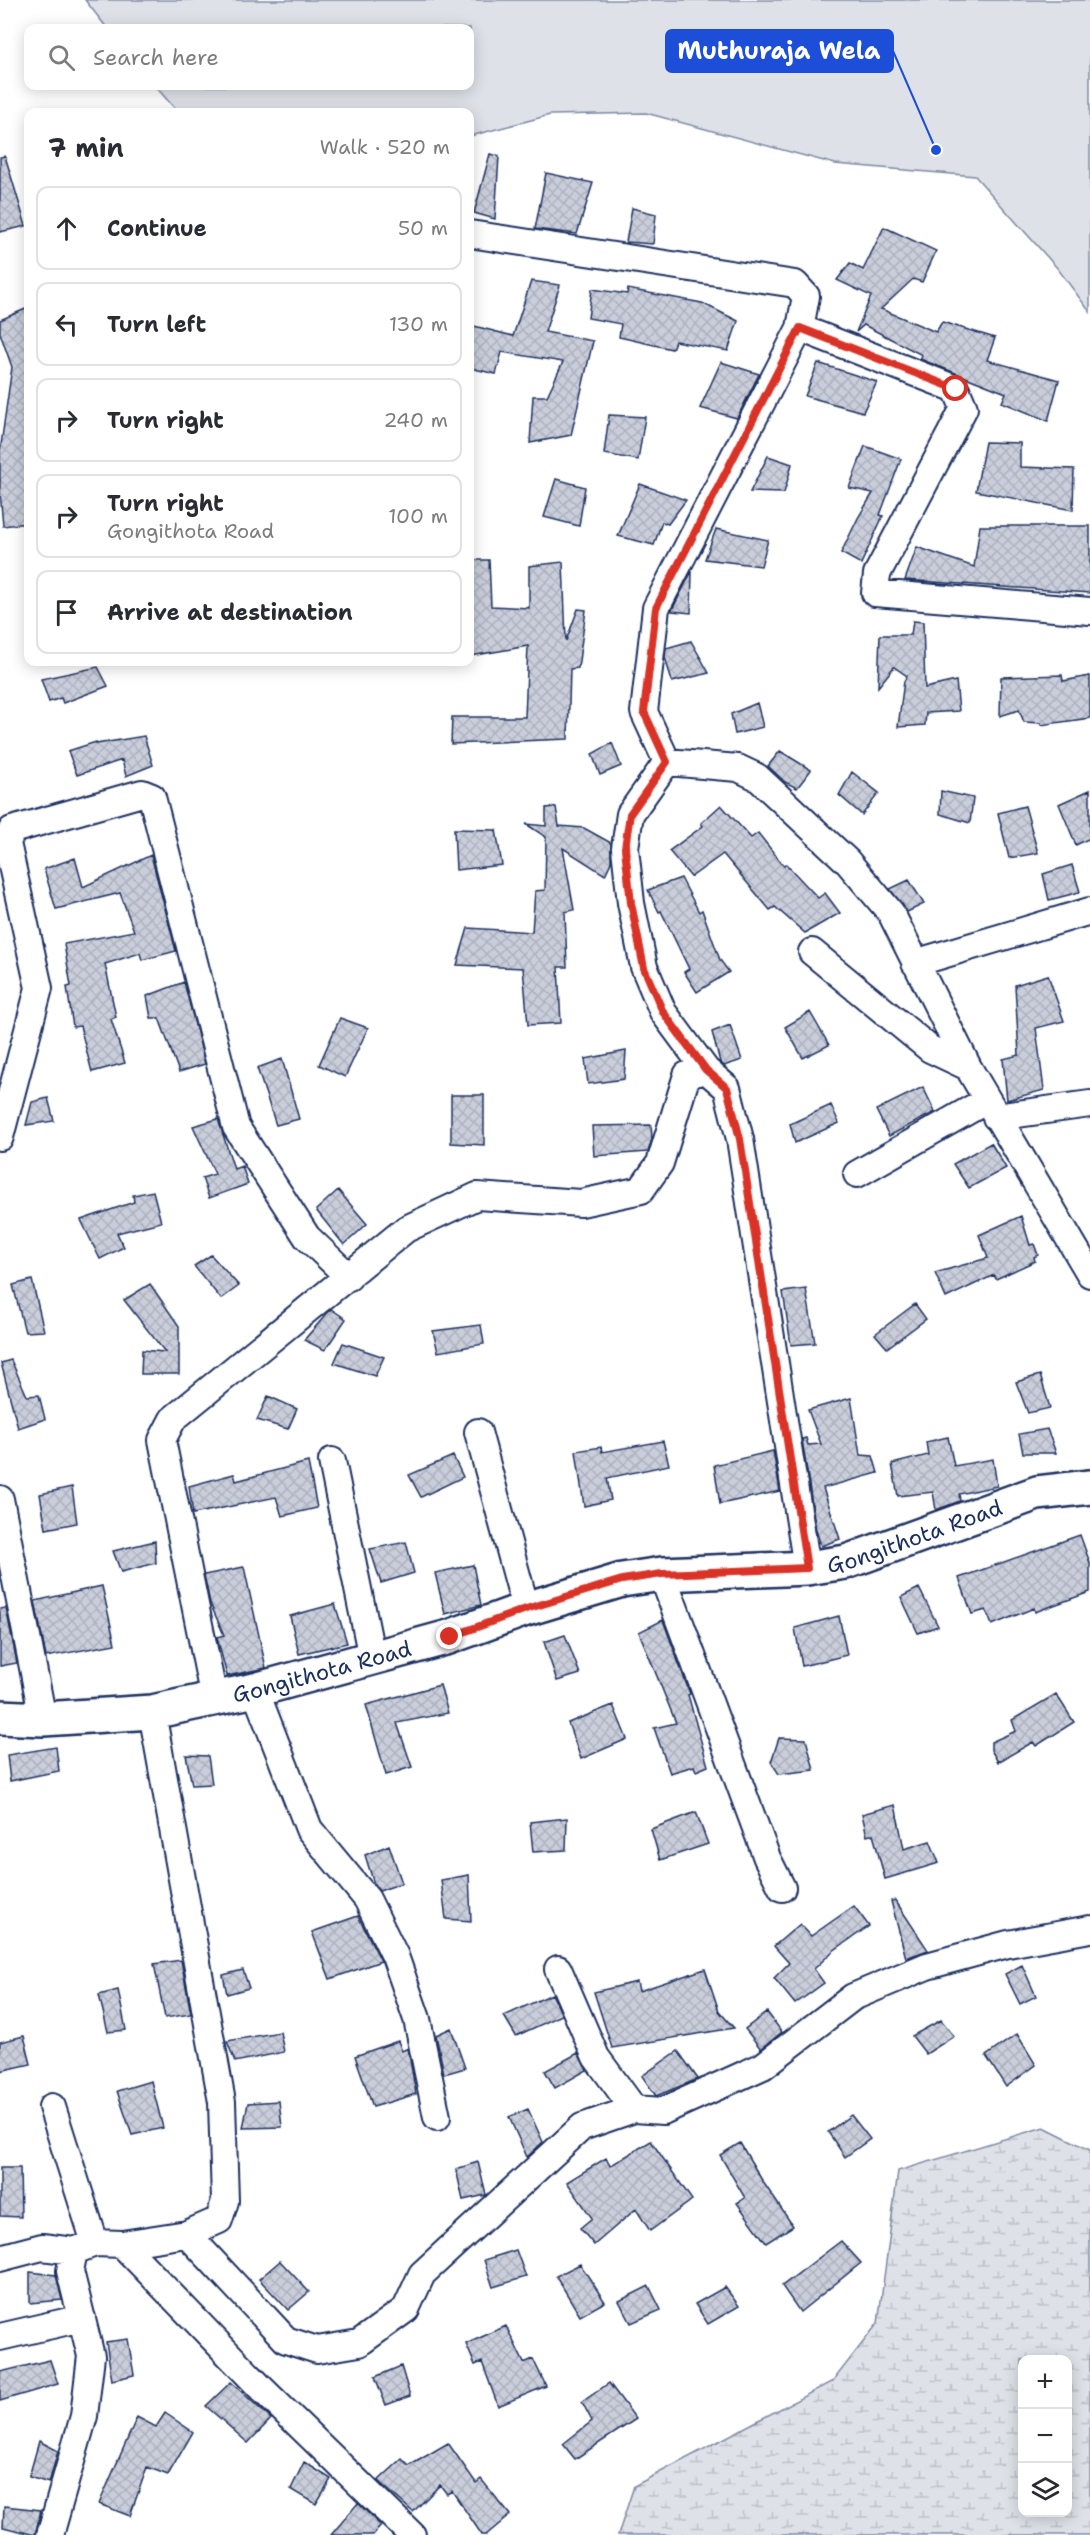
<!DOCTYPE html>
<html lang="en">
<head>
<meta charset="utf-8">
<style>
  body { margin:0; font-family:"Shantell Sans",sans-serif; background:#f2f2f3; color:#2b2b33 }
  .controls { position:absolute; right:18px; bottom:18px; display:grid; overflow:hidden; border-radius:12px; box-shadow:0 3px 15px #0003 }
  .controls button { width:54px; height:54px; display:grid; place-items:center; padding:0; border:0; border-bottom:2px solid #e1e1e2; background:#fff; color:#2b2b33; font:30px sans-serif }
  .stop { position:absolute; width:18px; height:18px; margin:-14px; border:4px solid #d93025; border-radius:50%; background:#fff }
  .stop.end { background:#d93025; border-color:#fff; box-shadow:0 2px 6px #0008 }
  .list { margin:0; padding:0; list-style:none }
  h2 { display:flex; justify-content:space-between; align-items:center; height:78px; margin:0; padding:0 24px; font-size:26px }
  h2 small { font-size:20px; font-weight:400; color:#7c7c81 }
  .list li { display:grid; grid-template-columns:39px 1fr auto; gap:18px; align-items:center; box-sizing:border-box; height:84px; margin:0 12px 12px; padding:0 12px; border:2px solid #e1e1e2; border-radius:12px }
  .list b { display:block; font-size:22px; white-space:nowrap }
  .list p { margin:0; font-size:20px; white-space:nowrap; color:#7c7c81 }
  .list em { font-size:20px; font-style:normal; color:#7c7c81 }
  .icon { flex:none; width:33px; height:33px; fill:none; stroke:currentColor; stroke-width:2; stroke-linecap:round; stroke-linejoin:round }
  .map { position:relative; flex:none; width:1090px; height:2535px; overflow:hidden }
  .search { position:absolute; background:#fff; box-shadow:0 3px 15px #0003; left:24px; top:24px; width:450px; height:66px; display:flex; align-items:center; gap:15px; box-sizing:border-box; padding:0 21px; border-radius:12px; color:#7c7c81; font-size:22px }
  .panel { position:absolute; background:#fff; box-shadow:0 3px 15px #0003; left:24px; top:108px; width:450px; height:558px; border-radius:12px }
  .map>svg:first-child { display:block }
</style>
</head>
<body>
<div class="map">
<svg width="1090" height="2535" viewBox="0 0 1090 2535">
  <defs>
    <pattern id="wetland-marsh" width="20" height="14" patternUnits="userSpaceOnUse" patternTransform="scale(1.5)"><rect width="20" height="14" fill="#dee1e7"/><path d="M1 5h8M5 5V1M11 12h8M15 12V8" fill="none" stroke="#bec1c9"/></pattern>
    <pattern id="building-cross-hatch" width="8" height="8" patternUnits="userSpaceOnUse" patternTransform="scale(1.5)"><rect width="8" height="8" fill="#caceda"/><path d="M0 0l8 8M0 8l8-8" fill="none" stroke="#adb1be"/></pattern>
  </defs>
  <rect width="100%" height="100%" fill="#fff"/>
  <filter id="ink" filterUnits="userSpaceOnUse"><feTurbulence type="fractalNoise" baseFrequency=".0167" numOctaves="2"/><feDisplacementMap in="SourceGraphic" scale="12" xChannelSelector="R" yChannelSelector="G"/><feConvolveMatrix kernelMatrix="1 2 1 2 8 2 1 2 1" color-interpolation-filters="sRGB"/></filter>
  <g filter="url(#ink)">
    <path fill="#dee1e7" stroke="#7c88a2" stroke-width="1.5" d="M 85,0 L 1090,0 L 1090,312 L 1058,269 L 975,176 L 835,164 L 646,113 L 550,115 L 470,136 L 470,112 L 178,112 L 155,86 L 470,86 L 470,28 L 107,28 Z"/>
    <path fill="url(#wetland-marsh)" stroke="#7c88a2" stroke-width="1.5" fill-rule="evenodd" d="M 1044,2127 L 1090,2150 L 1090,2535 L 618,2535 L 634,2486 L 833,2381 L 878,2323 L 898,2171 ZM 1022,2360 L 1068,2360 L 1068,2512 L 1022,2512 Z"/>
    <path fill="url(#building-cross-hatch)" stroke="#1b2f5e" stroke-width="1.5" d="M 490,154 L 499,156 L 495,219 L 474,213 Z
      M 5,156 L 26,226 L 0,232 L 0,157 Z
      M 546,173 L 593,183 L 577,234 L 535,229 Z
      M 632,208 L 656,214 L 653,244 L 626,242 Z
      M 884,227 L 936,251 L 922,282 L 913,279 L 881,309 L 936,332 L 942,322 L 995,338 L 987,360 L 1059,380 L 1048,421 L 1002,402 L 1006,393 L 920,359 L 922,355 L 864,325 L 856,332 L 871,296 L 837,280 L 850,263 L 863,270 Z
      M 531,281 L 560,285 L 545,332 L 593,341 L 571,435 L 530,443 L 533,396 L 547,396 L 563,362 L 502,352 L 496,374 L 470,368 L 470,325 L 513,336 Z
      M 592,289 L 627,294 L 628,289 L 702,303 L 738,321 L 728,351 L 675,341 L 672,349 L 619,337 L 621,324 L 588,318 Z
      M 28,308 L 28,523 L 3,526 L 0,492 L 0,452 L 12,367 L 0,333 L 0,320 Z
      M 721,362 L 759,374 L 737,418 L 700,408 Z
      M 818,363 L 877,382 L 863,412 L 805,396 Z
      M 609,415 L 645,417 L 638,460 L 604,454 Z
      M 985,442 L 1020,443 L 1020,467 L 1074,469 L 1073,510 L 976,491 Z
      M 865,446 L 901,459 L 880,515 L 883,516 L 861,564 L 841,553 L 858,518 L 873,493 L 849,488 Z
      M 768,456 L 792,464 L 784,493 L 750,492 Z
      M 556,479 L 585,487 L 579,526 L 544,517 Z
      M 640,484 L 686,500 L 668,524 L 662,522 L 654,545 L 618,536 Z
      M 980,526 L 1090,526 L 1090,593 L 905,580 L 917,547 L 974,567 Z
      M 716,529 L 768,540 L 761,566 L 705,559 Z
      M 470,560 L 489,560 L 491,606 L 529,608 L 529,566 L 563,562 L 566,641 L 578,609 L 586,610 L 578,668 L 570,669 L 568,739 L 451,744 L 452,717 L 525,717 L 528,646 L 470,656 Z
      M 692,571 L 691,613 L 672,611 L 672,610 Z
      M 913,621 L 923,622 L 925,688 L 956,681 L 959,711 L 926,713 L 925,725 L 898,727 L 904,681 L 907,676 L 894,667 L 878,687 L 880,635 L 911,635 Z
      M 691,641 L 709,673 L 672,682 L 665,657 L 666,648 Z
      M 98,667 L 108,686 L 63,703 L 61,698 L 49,702 L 41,679 Z
      M 1062,675 L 1063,681 L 1090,676 L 1090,718 L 1041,725 L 1041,723 L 1024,722 L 1019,710 L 1000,716 L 1001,677 Z
      M 757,703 L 763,727 L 735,734 L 731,714 Z
      M 144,736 L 153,765 L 126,776 L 122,760 L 77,775 L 68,751 L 96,742 L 96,744 Z
      M 612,743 L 621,766 L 600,775 L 592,754 Z
      M 780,751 L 811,770 L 797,788 L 785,782 L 768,766 Z
      M 852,772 L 879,793 L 862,815 L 839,795 Z
      M 1090,790 L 1090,838 L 1076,845 L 1059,804 Z
      M 941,791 L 973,798 L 970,823 L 940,814 Z
      M 721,805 L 751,838 L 758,833 L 784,866 L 786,864 L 818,898 L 825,893 L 840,913 L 805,933 L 775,907 L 770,910 L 723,854 L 691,877 L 669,851 L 703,826 L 701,823 Z
      M 1025,806 L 1038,853 L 1009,858 L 998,813 Z
      M 556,807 L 559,826 L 584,828 L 611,843 L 611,862 L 605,875 L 563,848 L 574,910 L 565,912 L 567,967 L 558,967 L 561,1023 L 528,1025 L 523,968 L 457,965 L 468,928 L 532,932 L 535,891 L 545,890 L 546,837 L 526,824 L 546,826 L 546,808 Z
      M 454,829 L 496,830 L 502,865 L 456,870 Z
      M 151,855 L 176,951 L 142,960 L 140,953 L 105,964 L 116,1017 L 111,1019 L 125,1063 L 92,1072 L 80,1026 L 73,1027 L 67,987 L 71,986 L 64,944 L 134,931 L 120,893 L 56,909 L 44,869 L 75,858 L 83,887 Z
      M 1072,865 L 1080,892 L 1049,900 L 1043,874 Z
      M 681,878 L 699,912 L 702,910 L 720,960 L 729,972 L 697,992 L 684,972 L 689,969 L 661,911 L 659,912 L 648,890 Z
      M 909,880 L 924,904 L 907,912 L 890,889 Z
      M 1048,975 L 1064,1021 L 1036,1028 L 1044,1090 L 1007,1100 L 1003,1059 L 1019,1055 L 1015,985 Z
      M 184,982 L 205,1064 L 179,1072 L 159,1018 L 151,1018 L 147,996 Z
      M 810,1012 L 829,1045 L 803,1058 L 785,1027 Z
      M 340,1018 L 368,1028 L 345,1077 L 319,1065 Z
      M 730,1025 L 742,1060 L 724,1066 L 720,1062 L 712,1032 Z
      M 626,1051 L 624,1079 L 588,1084 L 585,1059 Z
      M 282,1059 L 299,1119 L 276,1125 L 257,1068 Z
      M 923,1087 L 935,1112 L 889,1136 L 876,1110 Z
      M 451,1095 L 484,1095 L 484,1145 L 451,1143 Z
      M 48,1098 L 54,1121 L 26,1125 L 32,1102 Z
      M 831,1105 L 839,1123 L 795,1143 L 790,1124 Z
      M 218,1119 L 234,1169 L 242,1166 L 248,1184 L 209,1198 L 202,1178 L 215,1174 L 193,1126 Z
      M 651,1125 L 652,1139 L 648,1152 L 594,1156 L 592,1126 Z
      M 991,1143 L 1006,1168 L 969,1188 L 953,1164 Z
      M 338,1190 L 367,1224 L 344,1245 L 316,1210 Z
      M 153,1191 L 161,1222 L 117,1233 L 124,1247 L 100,1259 L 81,1220 L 134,1202 L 133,1195 Z
      M 1021,1216 L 1030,1245 L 1034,1244 L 1038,1255 L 1034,1257 L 1035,1261 L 996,1279 L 994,1275 L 946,1298 L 935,1273 L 988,1258 L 979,1235 Z
      M 211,1255 L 239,1286 L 221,1299 L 194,1266 Z
      M 32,1280 L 44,1331 L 25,1332 L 13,1285 Z
      M 150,1284 L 179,1326 L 179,1374 L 141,1374 L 142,1350 L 165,1352 L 124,1300 Z
      M 806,1289 L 815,1343 L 791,1345 L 783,1292 Z
      M 915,1304 L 926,1319 L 887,1348 L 875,1334 Z
      M 331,1309 L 346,1319 L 325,1350 L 304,1340 Z
      M 481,1325 L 484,1344 L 438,1352 L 433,1331 Z
      M 343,1343 L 384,1357 L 375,1376 L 334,1363 Z
      M 11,1360 L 27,1396 L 39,1395 L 45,1419 L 18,1428 L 1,1363 Z
      M 1040,1375 L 1050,1408 L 1028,1413 L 1016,1382 Z
      M 268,1396 L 297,1409 L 288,1429 L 257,1420 Z
      M 851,1398 L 860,1455 L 873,1456 L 878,1473 L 823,1488 L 840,1539 L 821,1546 L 816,1530 L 802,1439 L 806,1438 L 808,1445 L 821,1444 L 808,1410 Z
      M 1047,1429 L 1056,1453 L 1023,1453 L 1019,1434 Z
      M 948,1437 L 954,1466 L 993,1459 L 997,1486 L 959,1494 L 960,1501 L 936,1510 L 933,1492 L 898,1496 L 892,1464 L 928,1455 L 926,1442 Z
      M 663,1441 L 669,1465 L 607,1478 L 611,1500 L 584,1506 L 576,1451 L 601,1447 L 602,1452 Z
      M 773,1451 L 780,1491 L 720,1504 L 714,1465 Z
      M 453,1456 L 463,1477 L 421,1497 L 409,1475 Z
      M 308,1462 L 317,1508 L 282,1516 L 276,1497 L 193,1514 L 189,1486 L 234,1474 L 236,1481 Z
      M 72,1487 L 77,1523 L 46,1529 L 40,1494 Z
      M 1080,1535 L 1090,1563 L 1090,1592 L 1035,1612 L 1034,1608 L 992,1625 L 986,1610 L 972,1614 L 959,1578 Z
      M 155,1541 L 156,1563 L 121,1572 L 113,1551 Z
      M 406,1542 L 414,1573 L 381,1583 L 370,1549 Z
      M 473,1565 L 481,1605 L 445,1614 L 435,1573 Z
      M 244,1567 L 266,1668 L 227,1676 L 217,1637 L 224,1635 L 210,1603 L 204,1575 Z
      M 102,1586 L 115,1644 L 46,1657 L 35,1601 Z
      M 919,1588 L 938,1626 L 918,1633 L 901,1597 Z
      M 335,1604 L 347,1643 L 299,1654 L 290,1616 Z
      M 6,1608 L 17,1663 L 0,1666 L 0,1609 Z
      M 839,1616 L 847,1655 L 802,1666 L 795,1628 Z
      M 663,1620 L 690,1694 L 688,1695 L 708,1766 L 696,1771 L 694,1766 L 670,1773 L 654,1728 L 676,1723 L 639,1632 Z
      M 565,1635 L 580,1674 L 557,1681 L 544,1642 Z
      M 440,1685 L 448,1713 L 397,1723 L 412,1767 L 386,1775 L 366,1705 Z
      M 1056,1694 L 1074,1722 L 1036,1746 L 1033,1742 L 998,1762 L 991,1750 L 991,1742 L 1016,1731 L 1012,1720 Z
      M 613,1705 L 627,1739 L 581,1759 L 568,1723 Z
      M 779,1738 L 806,1739 L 814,1770 L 779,1774 L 771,1762 Z
      M 56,1747 L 59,1771 L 10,1781 L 7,1755 Z
      M 186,1755 L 208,1756 L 212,1784 L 192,1785 Z
      M 895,1805 L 904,1849 L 930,1841 L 939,1863 L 885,1879 L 873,1834 L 867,1836 L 862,1814 Z
      M 696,1812 L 708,1844 L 660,1860 L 651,1829 Z
      M 567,1818 L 566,1850 L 533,1852 L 530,1822 Z
      M 389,1845 L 402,1883 L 379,1891 L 374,1884 L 365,1855 Z
      M 469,1875 L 471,1921 L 446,1919 L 441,1880 Z
      M 895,1900 L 928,1950 L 906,1958 L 891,1901 Z
      M 854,1906 L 869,1926 L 833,1951 L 814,1969 L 824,1983 L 795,2004 L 774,1978 L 789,1963 L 774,1946 L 800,1924 L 811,1936 Z
      M 358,1916 L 381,1961 L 330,1979 L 312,1932 Z
      M 181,1960 L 191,2014 L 165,2018 L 154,1964 Z
      M 1022,1965 L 1036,1996 L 1020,2004 L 1005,1974 Z
      M 705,1969 L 719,2011 L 734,2028 L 612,2048 L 594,1992 L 637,1982 L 639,1991 Z
      M 243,1970 L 249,1988 L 227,1994 L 223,1975 Z
      M 118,1990 L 126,2030 L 108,2032 L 99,1995 Z
      M 552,1994 L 562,2015 L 516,2036 L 504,2016 Z
      M 767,2012 L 782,2032 L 761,2049 L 745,2029 Z
      M 941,2020 L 954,2036 L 926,2054 L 912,2036 Z
      M 451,2028 L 465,2068 L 444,2074 L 436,2035 Z
      M 280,2032 L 284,2052 L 235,2062 L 227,2041 Z
      M 1017,2034 L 1036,2065 L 1006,2087 L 986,2056 Z
      M 24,2036 L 31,2064 L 0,2071 L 0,2042 Z
      M 398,2041 L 402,2051 L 408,2048 L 416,2094 L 373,2107 L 355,2056 Z
      M 678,2051 L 698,2079 L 656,2096 L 642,2076 Z
      M 578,2053 L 587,2070 L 555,2088 L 545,2071 Z
      M 151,2081 L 163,2128 L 132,2135 L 117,2091 Z
      M 279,2101 L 282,2127 L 243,2128 L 248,2103 Z
      M 528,2109 L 543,2142 L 527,2157 L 509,2117 Z
      M 851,2115 L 870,2139 L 845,2157 L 828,2132 Z
      M 651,2141 L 692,2200 L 650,2231 L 636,2209 L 594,2245 L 580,2228 L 592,2218 L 567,2182 L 606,2158 L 610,2166 Z
      M 740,2143 L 763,2182 L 793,2226 L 766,2243 L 737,2203 L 745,2198 L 720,2155 Z
      M 478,2162 L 486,2195 L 463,2200 L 456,2169 Z
      M 0,2168 L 20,2168 L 21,2217 L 0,2216 Z
      M 841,2241 L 861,2263 L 800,2312 L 782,2286 Z
      M 516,2250 L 526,2277 L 493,2287 L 484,2260 Z
      M 280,2261 L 309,2292 L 288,2310 L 259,2279 Z
      M 580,2264 L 605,2302 L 580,2316 L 556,2276 Z
      M 30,2272 L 56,2275 L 62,2300 L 30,2303 Z
      M 649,2286 L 661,2310 L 631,2323 L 619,2301 Z
      M 725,2287 L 739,2306 L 708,2324 L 695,2304 Z
      M 506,2326 L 524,2363 L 533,2359 L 546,2386 L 498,2406 L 482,2362 L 475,2365 L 466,2344 Z
      M 128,2339 L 134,2375 L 112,2380 L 106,2342 Z
      M 50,2360 L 58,2384 L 0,2401 L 0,2372 Z
      M 401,2366 L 410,2396 L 386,2405 L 375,2377 Z
      M 231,2382 L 271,2419 L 248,2443 L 206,2406 Z
      M 609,2383 L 636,2419 L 575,2459 L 563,2444 L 592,2421 L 582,2402 Z
      M 165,2413 L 193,2432 L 168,2475 L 147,2467 L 130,2516 L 99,2504 L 137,2417 L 156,2427 Z
      M 39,2441 L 58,2451 L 49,2483 L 29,2477 Z
      M 448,2443 L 476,2483 L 481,2479 L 510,2515 L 486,2535 L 482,2535 L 452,2491 L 447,2494 L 440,2485 L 413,2512 L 378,2481 L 402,2459 L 409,2466 Z
      M 304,2462 L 331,2479 L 316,2504 L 291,2489 Z
      M 358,2503 L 381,2526 L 373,2535 L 331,2535 Z
      M 4,2506 L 41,2510 L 35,2535 L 3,2527 Z"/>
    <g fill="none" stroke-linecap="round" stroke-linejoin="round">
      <defs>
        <path id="street" d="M 470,234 L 795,284 L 806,296 L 800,328 L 656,608 L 644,712 L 667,762 L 738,768 L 757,777 L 847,861 L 891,913 L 968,1067 L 1090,1274
          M 800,328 L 956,389 L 964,408 L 877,574 L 875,593 L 1090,611
          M 667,762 L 630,814 L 625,848 L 631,903 L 644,967 L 663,1012 L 706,1070 L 727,1088 L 740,1139 L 807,1568
          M 812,952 L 930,1049 L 968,1067
          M 915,963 L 1090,911
          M 996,1117 L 1090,1104
          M 0,1137 L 39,988 L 7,843 L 12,830 L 142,793 L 152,797 L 236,1127 L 307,1237 L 349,1277
          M 857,1174 L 987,1100
          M 478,1432 L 526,1609
          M 332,1461 L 372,1658
          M 0,1499 L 43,1719
          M 662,1574 L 767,1858 L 782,1888
          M 255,1690 L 309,1829 L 367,1899 L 395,1956 L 417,2019 L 437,2117
          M 214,1699 L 162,1440 L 173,1419 L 406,1229 L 477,1196 L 581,1203 L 641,1190 L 660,1163 L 687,1075 L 706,1070
          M 152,1712 L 222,2102 L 225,2201 L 219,2220 L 187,2234
          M 558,1969 L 596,2057 L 634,2109
          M 52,2107 L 95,2243
          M 122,2244 L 262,2389 L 412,2535
          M 0,2258 L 42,2247 L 74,2251 L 95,2243 L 122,2244 L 187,2234 L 286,2340 L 317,2350 L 359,2343 L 406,2309 L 422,2274 L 582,2127 L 634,2109 L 663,2111 L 763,2066 L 853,1997 L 927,1966 L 1008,1944 L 1090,1929
          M 0,2337 L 82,2318
          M 50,2535 L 84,2416 L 91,2356 L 70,2271 L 74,2251"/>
        <g id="secondary">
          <path id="s1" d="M 0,1717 L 43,1719 L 152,1712 L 255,1690 L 449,1637 L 526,1609 L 622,1580 L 662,1574 L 807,1568 L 846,1562 L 1037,1493 L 1090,1487"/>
        </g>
      </defs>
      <use href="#street" stroke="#1b2f5e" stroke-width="30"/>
      <use href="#secondary" stroke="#1b2f5e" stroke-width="38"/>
      <use href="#street" stroke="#fff" stroke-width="26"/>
      <use href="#secondary" stroke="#fff" stroke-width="33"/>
    </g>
  </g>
  <g fill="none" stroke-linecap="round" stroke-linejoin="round" filter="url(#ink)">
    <path stroke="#d93025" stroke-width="8" d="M 450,1637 L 526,1609 L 622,1580 L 662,1574 L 807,1568 L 740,1139 L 727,1088 L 706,1070 L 663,1012 L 644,968 L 631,903 L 625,848 L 630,814 L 667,762 L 644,712 L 656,608 L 800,328 L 956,389"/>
  </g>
  <g text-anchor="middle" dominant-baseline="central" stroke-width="4.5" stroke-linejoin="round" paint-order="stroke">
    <g font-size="22" fill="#1b2f5e" stroke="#fff">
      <text stroke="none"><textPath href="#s1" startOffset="939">Gongithota Road</textPath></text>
      <text stroke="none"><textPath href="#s1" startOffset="327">Gongithota Road</textPath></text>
    </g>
  </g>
  <path fill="none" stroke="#1d4ed8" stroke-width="2" d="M936 150L893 51"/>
  <circle fill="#1d4ed8" stroke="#fff" stroke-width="2" cx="936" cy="150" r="6"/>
  <rect fill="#1d4ed8" stroke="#1d4ed8" stroke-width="2" x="666" y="30" width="227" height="42" rx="6"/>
  <g font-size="24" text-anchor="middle" font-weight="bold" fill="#fff">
    <text x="779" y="59">Muthuraja Wela</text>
  </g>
</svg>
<div class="controls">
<button>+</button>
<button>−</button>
<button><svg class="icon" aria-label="layers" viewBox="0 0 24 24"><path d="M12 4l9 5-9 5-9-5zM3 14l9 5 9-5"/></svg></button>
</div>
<div class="stop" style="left:956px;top:389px"></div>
<div class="stop end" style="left:450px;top:1637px"></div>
<div class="search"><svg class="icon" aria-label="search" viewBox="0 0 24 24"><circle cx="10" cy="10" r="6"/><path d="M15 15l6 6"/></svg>Search here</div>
<section class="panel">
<h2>7 min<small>Walk · 520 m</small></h2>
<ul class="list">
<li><svg class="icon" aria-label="ahead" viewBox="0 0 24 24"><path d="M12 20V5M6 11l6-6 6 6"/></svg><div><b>Continue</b></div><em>50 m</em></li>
<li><svg class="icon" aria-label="left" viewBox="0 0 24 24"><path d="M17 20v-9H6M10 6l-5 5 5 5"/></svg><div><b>Turn left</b></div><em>130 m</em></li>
<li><svg class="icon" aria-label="right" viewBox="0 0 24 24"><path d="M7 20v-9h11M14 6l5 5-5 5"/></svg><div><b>Turn right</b></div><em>240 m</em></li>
<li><svg class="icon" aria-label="right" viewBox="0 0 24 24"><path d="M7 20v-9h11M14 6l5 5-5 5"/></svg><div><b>Turn right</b><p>Gongithota Road</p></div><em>100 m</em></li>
<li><svg class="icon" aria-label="arrive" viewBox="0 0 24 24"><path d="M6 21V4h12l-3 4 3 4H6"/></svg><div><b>Arrive at destination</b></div></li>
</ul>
</section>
</div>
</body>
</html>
